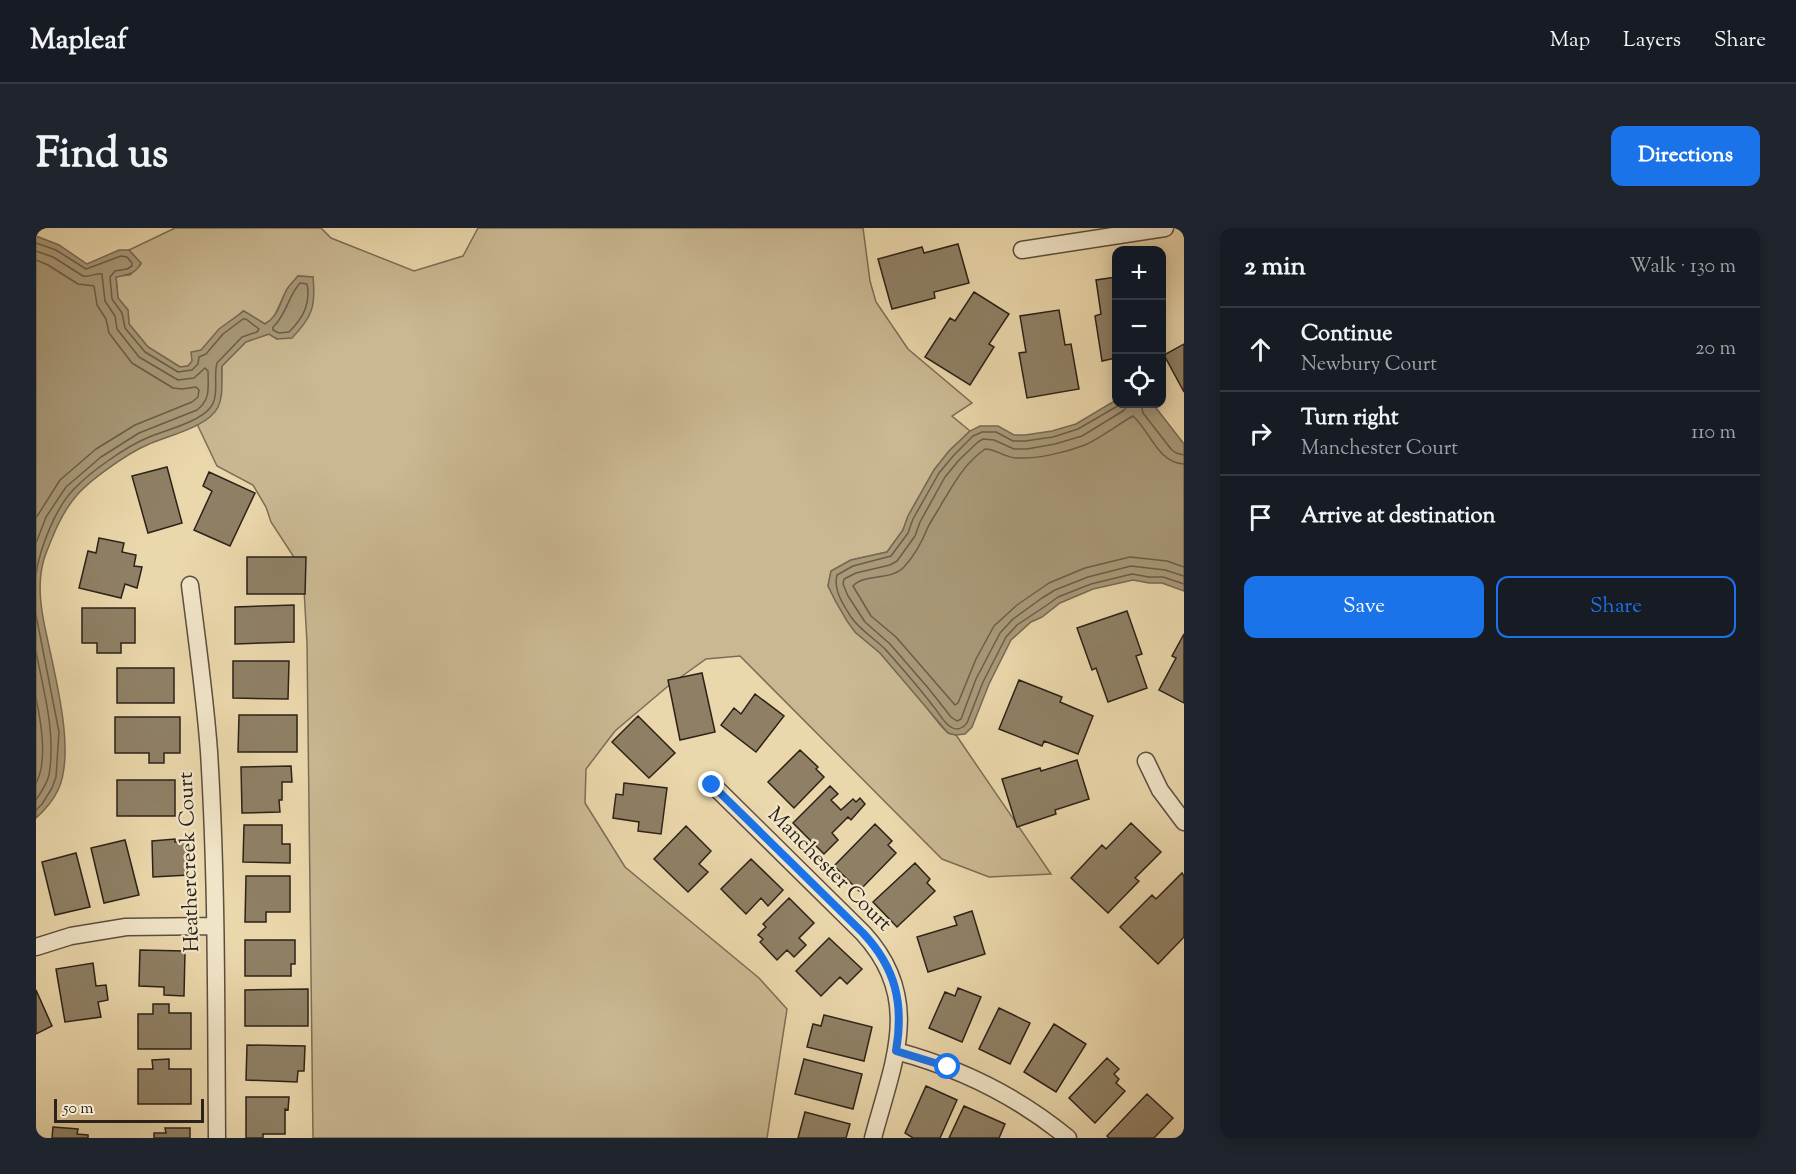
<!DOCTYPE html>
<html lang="en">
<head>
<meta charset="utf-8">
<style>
  body { margin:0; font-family:"Sorts Mill Goudy",serif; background:#20242c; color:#f1f3f6 }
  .controls { position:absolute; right:18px; top:18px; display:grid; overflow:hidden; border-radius:12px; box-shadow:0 3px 15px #0003 }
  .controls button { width:54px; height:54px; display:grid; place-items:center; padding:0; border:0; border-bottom:2px solid #363941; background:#171b24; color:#f1f3f6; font:30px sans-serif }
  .scale { position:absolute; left:18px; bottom:15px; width:150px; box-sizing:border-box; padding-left:6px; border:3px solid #2c2219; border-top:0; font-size:16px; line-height:21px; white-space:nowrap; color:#2c2219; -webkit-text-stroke:4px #f1e5c8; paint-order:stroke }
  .stop { position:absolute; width:18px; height:18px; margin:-14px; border:4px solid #1a73e8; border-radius:50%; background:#fff }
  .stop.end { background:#1a73e8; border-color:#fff; box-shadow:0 2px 6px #0008 }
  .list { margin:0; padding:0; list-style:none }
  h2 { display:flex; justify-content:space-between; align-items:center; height:78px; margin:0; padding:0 24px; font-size:26px }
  h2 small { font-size:20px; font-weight:400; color:#9ea1a6 }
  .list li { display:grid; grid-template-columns:39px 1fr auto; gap:18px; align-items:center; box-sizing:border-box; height:84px; padding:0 24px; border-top:2px solid #363941 }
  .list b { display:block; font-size:22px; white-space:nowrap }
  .list p { margin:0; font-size:20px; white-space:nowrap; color:#9ea1a6 }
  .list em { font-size:20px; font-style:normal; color:#9ea1a6 }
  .actions { display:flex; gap:12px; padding:18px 24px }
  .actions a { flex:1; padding:14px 0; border:2px solid #1a73e8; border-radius:12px; text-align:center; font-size:21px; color:#1a73e8 }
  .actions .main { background:#1a73e8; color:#fff }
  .icon { flex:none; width:33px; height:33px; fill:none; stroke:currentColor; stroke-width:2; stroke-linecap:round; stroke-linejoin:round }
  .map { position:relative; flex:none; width:1148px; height:910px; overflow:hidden; border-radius:12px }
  header { display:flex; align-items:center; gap:36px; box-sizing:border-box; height:84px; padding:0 30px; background:#171b24; border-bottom:2px solid #363941 }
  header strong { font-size:28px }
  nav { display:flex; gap:33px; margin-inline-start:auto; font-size:21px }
  .intro { display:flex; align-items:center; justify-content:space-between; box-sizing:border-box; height:144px; padding:0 36px }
  h1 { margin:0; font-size:42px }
  .button { padding:15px 27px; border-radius:12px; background:#1a73e8; color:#fff; font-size:21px; font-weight:700 }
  main { display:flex; gap:36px; padding:0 36px }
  aside { flex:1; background:#171b24; border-radius:12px; box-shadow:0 3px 15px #0003 }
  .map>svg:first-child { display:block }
</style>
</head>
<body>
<header>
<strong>Mapleaf</strong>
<nav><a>Map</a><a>Layers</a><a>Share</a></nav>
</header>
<div class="intro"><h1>Find us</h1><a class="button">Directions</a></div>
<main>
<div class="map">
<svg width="1148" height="910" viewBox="0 0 1148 910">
  <rect width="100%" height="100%" fill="#ead7ab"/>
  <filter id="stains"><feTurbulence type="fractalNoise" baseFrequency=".00333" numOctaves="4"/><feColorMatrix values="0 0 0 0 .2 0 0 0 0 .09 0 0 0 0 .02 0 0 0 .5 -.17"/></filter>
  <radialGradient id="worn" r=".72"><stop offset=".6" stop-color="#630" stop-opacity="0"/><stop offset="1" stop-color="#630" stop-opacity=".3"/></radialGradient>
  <path fill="#cab892" stroke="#7b6d56" stroke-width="1.5" d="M 139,0 L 285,0 L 295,10 L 378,43 L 427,28 L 442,0 L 827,0 L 834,53 L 840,74 L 872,121 L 936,175 L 916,188 L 934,203 L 913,223 L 898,242 L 872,288 L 867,302 L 851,324 L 815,332 L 795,343 L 792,358 L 800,374 L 819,404 L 844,425 L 883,470 L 905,498 L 912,505 L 920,507 L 1015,646 L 953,649 L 906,631 L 704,428 L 670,431 L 631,459 L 579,503 L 550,541 L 549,575 L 589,639 L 723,750 L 751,781 L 731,910 L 277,910 L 271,415 L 267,343 L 235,294 L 230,279 L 217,257 L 181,238 L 161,196 C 188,185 185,163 186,138 L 210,113 L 233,106 L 241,111 L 277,49 L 262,48 L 250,63 L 237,91 L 229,96 L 207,83 L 174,113 L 152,138 L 144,139 L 112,119 L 93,96 L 92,82 L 82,70 L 80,48 L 94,47 L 105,36 L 93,22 Z"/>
  <path fill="#a99979" stroke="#776953" stroke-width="1.5" d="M 0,8 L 23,17 L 51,36 L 83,22 L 93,22 L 105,35 C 100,46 91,47 80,49 L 82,70 L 92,82 L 93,96 L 112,119 L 144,139 L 152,138 L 156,133 L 155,124 L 165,122 L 183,101 L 208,83 L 229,96 C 243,87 243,77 250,63 C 252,58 258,53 262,48 L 277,49 C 280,79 276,89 256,110 L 241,111 L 233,106 L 210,114 L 186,138 C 185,151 188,167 182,179 C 173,199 130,208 111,217 C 92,225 54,252 41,267 C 26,284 17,307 9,328 C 0,354 5,383 11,409 C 19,448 40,525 22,562 C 17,573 9,582 0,590 Z
    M 1080,172 L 1080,176 L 1117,176 L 1148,216 L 1148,363 L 1126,355 L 1113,355 L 1097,352 L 1057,361 L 1024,375 L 1006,389 L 995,394 L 975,412 L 953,456 L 936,499 L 929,506 L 920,507 L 912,505 L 844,425 L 819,404 L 811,393 L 800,374 L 792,358 L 795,343 L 815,332 L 851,324 L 867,302 L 872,288 L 898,242 L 913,223 L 934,203 L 944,198 L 962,198 L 978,207 L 989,207 L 1016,203 L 1040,196 Z"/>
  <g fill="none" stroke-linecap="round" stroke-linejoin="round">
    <path stroke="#6a5e49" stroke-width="1.5" d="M 0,15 L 20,22 L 50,41 L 85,28 L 91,29 L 96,35 L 96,38 L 91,41 L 79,43 L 74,49 L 76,71 L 86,85 L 89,100 L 109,124 L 142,144 L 156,142 L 162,136 L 163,129 L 170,126 L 187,106 L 207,91 L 210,91 L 223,101 L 221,104 L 206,109 L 181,135 C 177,148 184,168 174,180 C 163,194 130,202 113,209 C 89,219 54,244 37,262 C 19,281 4,320 0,346
      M 0,23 L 17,29 L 47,48 C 54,50 61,44 66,46 L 69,73 L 79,88 L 81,101 L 103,129 L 142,152 L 158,150 L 169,140 L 172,143 C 172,160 175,171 161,182 L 103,205 L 65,229 L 30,259 L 10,289 L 0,315
      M 0,32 L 12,37 L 42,56 L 58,58 L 61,77 L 70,91 L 73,105 L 96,135 L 137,160 L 146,161 L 160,159 L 163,162 L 162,169 L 156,174 L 99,197 L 60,221 L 24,252 L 0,290
      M 264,55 L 271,56 C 275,76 267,90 253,104 L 243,105 L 237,102 L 237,99 C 250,88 252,68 264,55 Z
      M 1085,176 L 1042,201 L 1017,209 L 989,213 L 977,213 L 960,204 L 946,204 L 937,208 L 918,227 L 903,245 L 877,291 L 872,305 L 855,328 L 817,338 L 801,347 C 797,362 807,376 815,389 C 824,402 838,410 849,421 C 865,439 882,458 897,478 C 903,484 907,495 915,499 C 921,503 927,500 931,495 L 947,454 L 970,409 L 981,397 L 1011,377 L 1022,369 L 1055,356 L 1096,346 L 1113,349 L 1127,349 L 1148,356
      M 1093,176 L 1087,183 L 1046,208 L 1019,216 L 991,221 L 978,221 L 958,212 L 947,211 L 942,214 L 923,232 L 909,249 L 884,294 L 879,308 L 861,333 L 854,337 L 820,345 L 808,351 L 807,356 L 812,368 L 829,394 L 854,416 L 893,461 L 915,489 L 921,493 L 925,491 L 940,451 L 964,405 L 977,391 L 1006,370 L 1019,362 L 1052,349 L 1095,338 L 1129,342 L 1148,348
      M 1105,176 L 1107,185 L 1135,221 L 1140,225 L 1148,227
      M 1148,236 C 1122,235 1114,203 1097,188 C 1081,197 1066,209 1049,217 C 1028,225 1001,231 980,230 C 968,229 960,221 949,221 C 928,236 919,254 906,275 C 902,283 896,291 892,299 C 886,314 879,327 868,339 C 855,353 829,345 817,358 L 835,388 L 860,409 L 919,477 L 922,475 L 940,431 L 958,398 L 981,377 L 1013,355 L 1049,340 L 1094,329 L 1131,333 L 1148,339
      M 0,387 L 23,504 L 20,549 L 16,560 L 6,576 L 0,582
      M 0,424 C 8,464 20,506 13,547 C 11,556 5,564 0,572
      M 0,470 C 5,494 12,533 0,555"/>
  </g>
  <path fill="#8f8065" stroke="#2c2219" stroke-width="1.5" d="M 922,16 L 933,55 L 898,64 L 899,70 L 856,81 L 842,31 L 886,19 L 888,25 Z
    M 1080,49 L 1080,130 L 1066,133 L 1059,88 L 1065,86 L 1060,52 Z
    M 938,64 L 973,86 L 953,116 L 958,119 L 934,157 L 889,129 L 914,90 L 919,93 Z
    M 1023,82 L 1029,117 L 1035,116 L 1043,161 L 991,170 L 983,125 L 990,124 L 984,88 Z
    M 1148,116 L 1148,164 L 1128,127 Z
    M 131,239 L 146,295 L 112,305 L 96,248 Z
    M 173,244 L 219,265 L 194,318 L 158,302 L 176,263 L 167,258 Z
    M 63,310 L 88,315 L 86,324 L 100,327 L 98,338 L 106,339 L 101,360 L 89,356 L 85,370 L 43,360 L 52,323 L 60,325 Z
    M 211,329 L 270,329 L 269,366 L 211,366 Z
    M 258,377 L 258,414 L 199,416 L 199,379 Z
    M 46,380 L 99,380 L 99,415 L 85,415 L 85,425 L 61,425 L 61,415 L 46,415 Z
    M 1091,383 L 1106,426 L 1100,428 L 1111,460 L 1072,474 L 1060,440 L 1056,442 L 1041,400 Z
    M 1148,406 L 1148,475 L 1123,462 L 1140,430 L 1136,428 Z
    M 197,433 L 253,433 L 252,471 L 197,470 Z
    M 81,440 L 138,440 L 138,475 L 81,475 Z
    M 666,445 L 679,504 L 644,512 L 632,452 Z
    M 983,452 L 1026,469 L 1024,474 L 1057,488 L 1042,526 L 1008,513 L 1006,518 L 963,501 Z
    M 719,466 L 748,488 L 720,524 L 685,497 L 698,480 L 705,486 Z
    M 203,487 L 261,487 L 261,524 L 202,524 Z
    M 602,488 L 639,525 L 613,550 L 576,514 Z
    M 79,489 L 144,489 L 144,525 L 128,525 L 128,535 L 113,535 L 113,525 L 79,525 Z
    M 764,522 L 782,539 L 780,541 L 788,549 L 758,580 L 732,554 Z
    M 1041,532 L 1053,571 L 1019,582 L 1020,586 L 981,599 L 966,551 L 1004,540 L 1005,543 Z
    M 255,538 L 256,554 L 246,554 L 246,572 L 243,572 L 244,584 L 206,585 L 205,539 Z
    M 81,552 L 139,552 L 139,588 L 81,588 Z
    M 588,555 L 631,560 L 625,606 L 602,603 L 603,594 L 577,590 L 580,566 L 587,567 Z
    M 794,558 L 802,566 L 795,572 L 805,582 L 817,571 L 820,574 L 824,570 L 829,576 L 815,592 L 812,589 L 796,605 L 802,612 L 788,626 L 757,595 Z
    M 1095,595 L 1125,624 L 1099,650 L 1103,653 L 1072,685 L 1035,650 L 1066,617 L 1070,621 Z
    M 839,596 L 856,613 L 852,617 L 860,625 L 823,663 L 798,638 Z
    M 208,597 L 246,597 L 246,616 L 254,616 L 254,635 L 207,634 Z
    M 650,598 L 675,623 L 663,636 L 672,644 L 652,664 L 618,631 Z
    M 139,611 L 139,614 L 152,613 L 153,647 L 117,649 L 116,613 Z
    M 89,612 L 103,667 L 68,675 L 55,620 Z
    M 40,625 L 54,679 L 19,687 L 6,634 Z
    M 715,631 L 747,662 L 732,678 L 725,670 L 710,686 L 685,661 Z
    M 879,635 L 894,651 L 891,655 L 899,663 L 861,699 L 837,674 Z
    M 1146,645 L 1148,648 L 1148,709 L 1122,736 L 1084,699 L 1116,667 L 1120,671 Z
    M 210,648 L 254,648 L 254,684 L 230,684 L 230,694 L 209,694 Z
    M 753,670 L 778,695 L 763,710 L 770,717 L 758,729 L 751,722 L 741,732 L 724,714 L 727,711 L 722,707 L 730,699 L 727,696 Z
    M 936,683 L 949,726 L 892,744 L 881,709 L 921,697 L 918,689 Z
    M 793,710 L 826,741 L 811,756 L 804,749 L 785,768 L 760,743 Z
    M 209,712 L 259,712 L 259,736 L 255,736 L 255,748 L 209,748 Z
    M 104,722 L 149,723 L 148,768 L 128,767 L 128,759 L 103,758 Z
    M 57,735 L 60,758 L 70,757 L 72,772 L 62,774 L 65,789 L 29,794 L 20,741 Z
    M 922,760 L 945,769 L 926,814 L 893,800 L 909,764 L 919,768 Z
    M 272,761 L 272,798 L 209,798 L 209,762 Z
    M 0,762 L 16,798 L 0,806 Z
    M 117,776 L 133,776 L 133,785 L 155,785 L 155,821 L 102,821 L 102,786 L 117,786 Z
    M 963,780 L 994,795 L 974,836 L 943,821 Z
    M 788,787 L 836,799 L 828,833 L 771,819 L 777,796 L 785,798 Z
    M 1018,796 L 1050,816 L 1020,864 L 988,844 Z
    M 211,817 L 269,818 L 268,843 L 262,843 L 261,854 L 210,852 Z
    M 1071,830 L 1083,841 L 1078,846 L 1083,851 L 1080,855 L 1089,863 L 1059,895 L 1033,870 Z
    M 133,831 L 133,841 L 155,841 L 155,876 L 102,876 L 102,841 L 117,841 L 116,832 Z
    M 768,831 L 826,846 L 817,881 L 759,866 Z
    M 890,858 L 921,872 L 904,910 L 877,910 L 869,905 Z
    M 1111,866 L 1137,890 L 1118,910 L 1073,910 L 1071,908 Z
    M 210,869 L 253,869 L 252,882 L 249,881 L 249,906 L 227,906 L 227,910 L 210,910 Z
    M 928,878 L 969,896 L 963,910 L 913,910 Z
    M 769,884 L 814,896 L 810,910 L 762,910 Z
    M 17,899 L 42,901 L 41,906 L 52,907 L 52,910 L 16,910 Z
    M 129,900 L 154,900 L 154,910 L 118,910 L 118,905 L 130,905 Z"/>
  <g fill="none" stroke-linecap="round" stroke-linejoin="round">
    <defs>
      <path id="minor" d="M 986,22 L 1129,0
        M 154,357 C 161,413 169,468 173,524 C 181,653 180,781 181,910
        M 1110,533 L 1124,562 L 1148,594
        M 677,557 L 827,705 C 888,771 857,834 837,910
        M 0,719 L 35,708 L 90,699 L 179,698
        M 860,823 C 924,840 981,868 1032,910"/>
    </defs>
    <use href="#minor" stroke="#5c4f3e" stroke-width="19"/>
    <use href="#minor" stroke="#f1e5c8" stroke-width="16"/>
  </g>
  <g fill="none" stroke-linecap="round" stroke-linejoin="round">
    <path stroke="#1a73e8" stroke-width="8" d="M 676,557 L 827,705 C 860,740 868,776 860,823 L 912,839"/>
  </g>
  <g text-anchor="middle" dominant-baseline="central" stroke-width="4.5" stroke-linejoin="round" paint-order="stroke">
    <g font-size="21" fill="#2c2219" stroke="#f1e5c8">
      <text transform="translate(154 634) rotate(-92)">Heathercreek Court</text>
      <text transform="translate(793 642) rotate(45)">Manchester Court</text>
    </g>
  </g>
  <rect width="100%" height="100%" filter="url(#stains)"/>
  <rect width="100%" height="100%" fill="url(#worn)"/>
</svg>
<div class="controls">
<button>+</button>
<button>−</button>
<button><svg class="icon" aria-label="locate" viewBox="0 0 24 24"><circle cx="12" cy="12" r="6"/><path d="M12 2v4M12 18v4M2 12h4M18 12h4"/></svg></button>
</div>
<div class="scale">50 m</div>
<div class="stop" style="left:912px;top:839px"></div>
<div class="stop end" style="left:676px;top:557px"></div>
</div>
<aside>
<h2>2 min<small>Walk · 130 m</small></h2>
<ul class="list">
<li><svg class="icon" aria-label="ahead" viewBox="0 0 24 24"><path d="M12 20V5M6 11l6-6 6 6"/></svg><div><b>Continue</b><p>Newbury Court</p></div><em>20 m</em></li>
<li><svg class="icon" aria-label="right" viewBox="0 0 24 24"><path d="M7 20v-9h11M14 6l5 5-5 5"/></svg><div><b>Turn right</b><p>Manchester Court</p></div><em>110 m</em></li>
<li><svg class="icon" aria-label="arrive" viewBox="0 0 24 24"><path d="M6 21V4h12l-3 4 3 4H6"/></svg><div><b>Arrive at destination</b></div></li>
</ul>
<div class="actions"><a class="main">Save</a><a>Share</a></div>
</aside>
</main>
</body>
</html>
